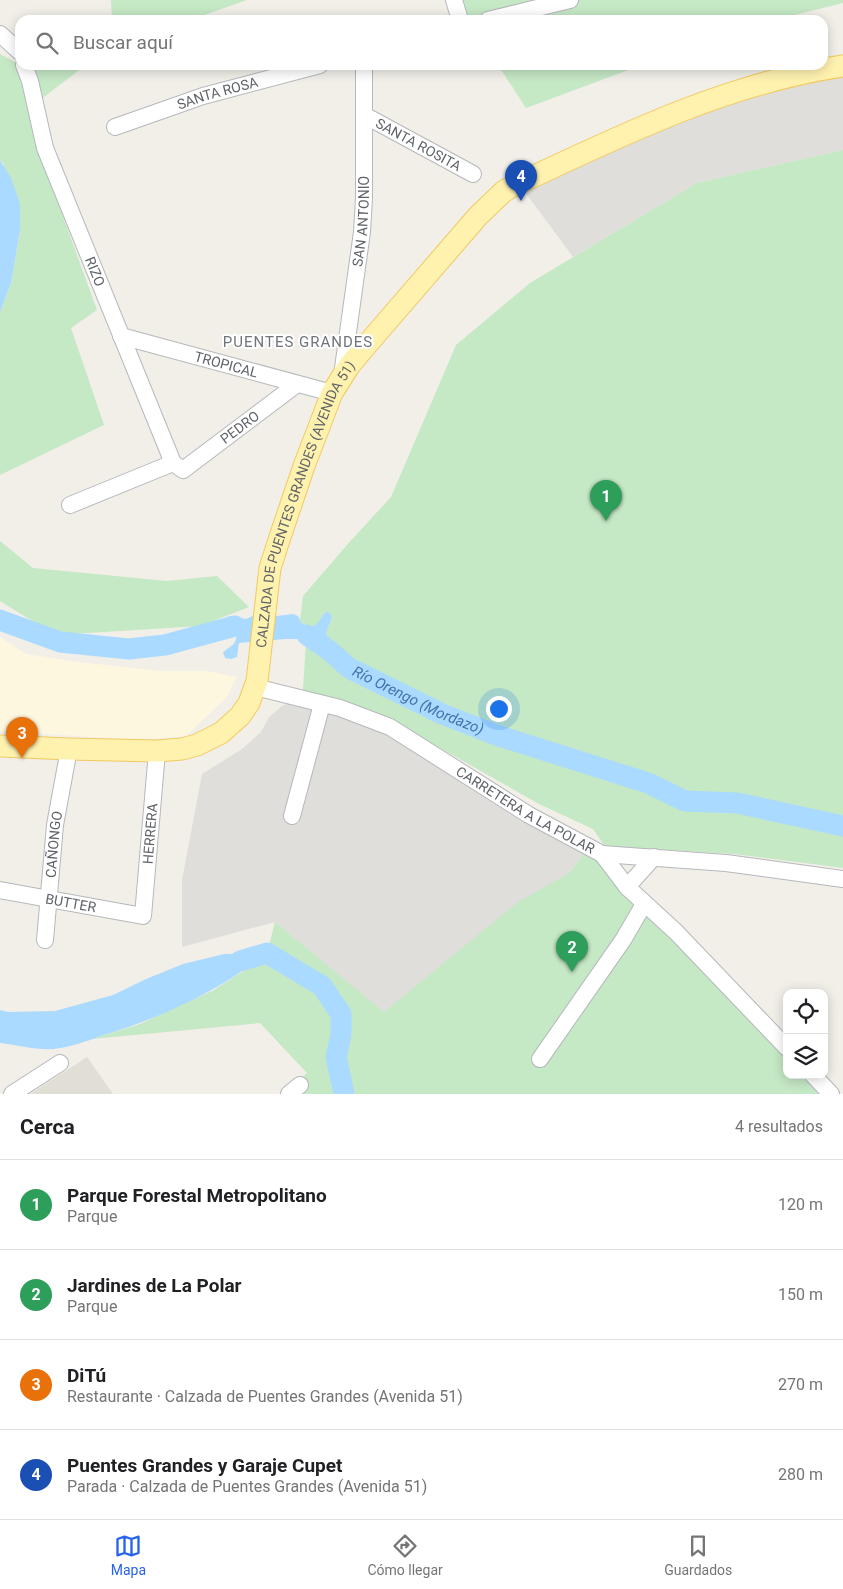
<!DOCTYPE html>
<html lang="es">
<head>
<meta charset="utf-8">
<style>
  body { margin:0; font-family:Roboto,sans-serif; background:#f2f2f2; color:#202124 }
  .controls { position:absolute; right:15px; bottom:15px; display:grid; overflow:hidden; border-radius:10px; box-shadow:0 2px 12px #0003 }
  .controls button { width:45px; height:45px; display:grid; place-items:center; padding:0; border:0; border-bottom:1px solid #e0e0e0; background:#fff; color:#202124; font:25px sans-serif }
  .you { position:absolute; left:498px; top:708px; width:18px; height:18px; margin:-12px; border:4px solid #fff; border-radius:50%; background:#1a73e8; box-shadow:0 0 0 8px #1a73e833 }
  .badge { display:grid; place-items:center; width:32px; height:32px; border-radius:50%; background:#2563eb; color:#fff; font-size:16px; font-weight:700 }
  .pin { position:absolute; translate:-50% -41px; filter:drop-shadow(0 1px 2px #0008) }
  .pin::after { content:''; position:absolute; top:26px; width:18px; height:15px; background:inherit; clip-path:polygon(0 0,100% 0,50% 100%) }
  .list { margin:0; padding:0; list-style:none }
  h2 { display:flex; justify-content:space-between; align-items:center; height:65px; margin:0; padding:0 20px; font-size:21px }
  h2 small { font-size:16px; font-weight:400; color:#757577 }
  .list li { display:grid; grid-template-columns:32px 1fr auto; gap:15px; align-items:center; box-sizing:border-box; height:90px; padding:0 20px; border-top:1px solid #e0e0e0 }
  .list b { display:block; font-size:19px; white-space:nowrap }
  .list p { margin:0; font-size:16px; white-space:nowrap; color:#757577 }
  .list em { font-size:16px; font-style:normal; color:#757577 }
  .icon { flex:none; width:28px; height:28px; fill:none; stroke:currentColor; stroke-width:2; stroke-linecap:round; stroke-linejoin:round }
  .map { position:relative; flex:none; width:843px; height:1094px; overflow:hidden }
  .search { position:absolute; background:#fff; box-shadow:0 2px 12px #0003; left:15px; right:15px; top:15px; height:55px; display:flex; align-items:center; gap:12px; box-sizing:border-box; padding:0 18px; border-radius:15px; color:#757577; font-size:19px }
  .sheet { height:425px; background:#fff }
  nav { display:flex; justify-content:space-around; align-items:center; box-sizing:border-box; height:70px; border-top:1px solid #e0e0e0; background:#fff; font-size:14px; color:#757577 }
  nav a { display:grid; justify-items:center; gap:2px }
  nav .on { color:#2563eb }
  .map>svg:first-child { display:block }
</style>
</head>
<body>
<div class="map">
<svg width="843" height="1094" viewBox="0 0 843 1094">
  <rect width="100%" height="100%" fill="#f1efe8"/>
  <path fill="#fef7e0" d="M 0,637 L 26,654 L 78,662 L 161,671 L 206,671 L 237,677 L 226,698 L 186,736 L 138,740 L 0,731 Z"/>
  <path fill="#e0deda" d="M 843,66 L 843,150 L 697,183 L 573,257 L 522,188 L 733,92 Z
    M 299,698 L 340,708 L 590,846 L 569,873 L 546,887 L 384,1013 L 275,922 L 182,947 L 182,880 L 202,774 L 242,749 L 261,732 L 269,717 L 282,706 Z"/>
  <path fill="#e1ded6" d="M 87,1057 L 113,1094 L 30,1094 Z"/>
  <path fill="#c5e8c5" d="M 111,0 L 247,0 L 190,20 L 112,20 Z
    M 456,0 L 843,0 L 843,3 L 774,20 L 469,20 Z
    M 0,54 L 20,65 L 86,65 L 32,106 L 38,148 L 97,310 L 71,328 L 104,425 L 0,475 L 0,313 L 11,283 L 20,230 L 3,163 L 0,160 Z
    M 498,65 L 642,65 L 526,108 Z
    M 843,150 L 843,868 L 734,854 L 652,849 L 613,848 L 604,845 L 593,829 L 539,804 L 394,722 L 341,702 L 303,690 L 306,641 L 314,644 L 329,642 L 326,633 L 332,617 L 324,613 L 320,621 L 314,626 L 307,627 L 304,625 L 300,620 L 303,596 L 346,546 L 391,497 L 456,345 L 530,283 L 697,183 Z
    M 0,541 L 33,568 L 167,581 L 217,576 L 249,607 L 200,626 L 55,635 L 0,601 Z
    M 590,846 L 787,1050 L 787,1075 L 812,1075 L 830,1094 L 283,1094 L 307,1073 L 260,1023 L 92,1039 L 140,1024 L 212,991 L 250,967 L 267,953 L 275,922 L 384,1012 L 518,902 L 569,873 Z"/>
  <path fill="#aadaff" d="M 0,160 L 11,178 L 20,204 L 20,230 L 11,283 L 0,313 Z
    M 327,612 L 330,613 L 332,617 L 326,633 L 330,651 L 298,639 L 285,639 L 239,643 L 237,657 L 231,659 L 225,658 L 223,652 L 234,644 L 237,636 L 235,634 L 230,636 C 222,632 218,635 212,640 L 206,626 L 230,616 L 246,619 L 260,613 L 277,616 L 293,614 L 298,616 C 306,634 317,628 324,613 Z
    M 267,953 C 218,992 160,1018 101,1036 C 88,1041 67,1048 53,1049 C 36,1050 17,1045 0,1043 L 0,1010 L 8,1012 L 55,1011 L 113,995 L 146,979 L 183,964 L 224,954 Z"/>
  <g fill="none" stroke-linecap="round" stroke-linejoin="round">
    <g stroke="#aadaff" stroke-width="21">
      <path d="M 0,620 L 60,642 L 129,649 L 165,645 L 235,626"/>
      <path id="s1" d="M 307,635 L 330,651 L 349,668 L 442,714 L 496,735 L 648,783 L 685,801 L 737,803 L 843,826"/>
      <path d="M 240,961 L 267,953 L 322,986 L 341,1014 L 341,1035 L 336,1057 L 344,1094"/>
    </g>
    <defs>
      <g id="minor">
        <path d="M 454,0 L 460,20"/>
        <path d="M 488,20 L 570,0"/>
        <path d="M 0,34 L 20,52"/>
        <path id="s2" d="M 24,65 L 30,81 L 45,148 L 173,463 L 183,470 L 297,384"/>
        <path id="s3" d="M 364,115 L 473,174"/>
        <path id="s4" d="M 115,127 L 203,96 L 320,65"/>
        <path id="s5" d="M 121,336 L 332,393"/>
        <path id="s6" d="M 342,375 L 362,232 L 364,198 L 364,65"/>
        <path d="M 70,505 L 173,463"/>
        <path id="s7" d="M 255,687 L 340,708 L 390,727 L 529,815 L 602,854 L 726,863 L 843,879"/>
        <path d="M 292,816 L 322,704"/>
        <path d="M 602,854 L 627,887 L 676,932 L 787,1048"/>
        <path d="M 627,887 L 654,857"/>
        <path id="s8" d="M 0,890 L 143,916 L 157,751"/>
        <path id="s9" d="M 45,940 L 55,825 L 69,749"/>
        <path d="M 540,1059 L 623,940 L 644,904"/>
        <path d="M 813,1075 L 831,1094"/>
        <path d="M 12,1094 L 60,1063"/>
        <path d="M 289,1094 L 300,1085"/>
      </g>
      <g id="major">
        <path id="s10" d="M 0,746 L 69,749 L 157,751 L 182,749 L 197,745 L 221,733 L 240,716 L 249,703 L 257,681 L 270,568 L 279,540 L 304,466 L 332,393 L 349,366 L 364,348 L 478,216 L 503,192 L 511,187 C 617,137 727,83 843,66"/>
      </g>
    </defs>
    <use href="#minor" stroke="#b5b8bc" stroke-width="18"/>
    <use href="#major" stroke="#f2c960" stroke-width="23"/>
    <use href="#minor" stroke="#fff" stroke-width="16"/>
    <use href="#major" stroke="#fff2af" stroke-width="21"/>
  </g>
  <g text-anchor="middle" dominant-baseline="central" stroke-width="4" stroke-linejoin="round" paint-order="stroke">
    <g font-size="14" fill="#5f6368" stroke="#fff">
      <text stroke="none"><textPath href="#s4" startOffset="108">SANTA ROSA</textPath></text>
      <text stroke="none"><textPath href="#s3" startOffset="62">SANTA ROSITA</textPath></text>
      <text stroke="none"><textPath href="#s6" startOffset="155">SAN ANTONIO</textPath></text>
      <text stroke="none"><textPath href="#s2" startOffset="219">RIZO</textPath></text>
      <text stroke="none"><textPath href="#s5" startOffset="109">TROPICAL</textPath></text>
      <text stroke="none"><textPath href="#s2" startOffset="509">PEDRO</textPath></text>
      <text stroke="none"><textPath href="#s10" startOffset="474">CALZADA DE PUENTES GRANDES (AVENIDA 51)</textPath></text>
      <text stroke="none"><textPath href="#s7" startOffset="300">CARRETERA A LA POLAR</textPath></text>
      <text stroke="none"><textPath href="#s8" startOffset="228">HERRERA</textPath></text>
      <text stroke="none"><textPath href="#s9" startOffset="96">CAÑONGO</textPath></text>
      <text stroke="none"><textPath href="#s8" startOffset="72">BUTTER</textPath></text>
    </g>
    <g font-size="15" letter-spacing="1" fill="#70757a" stroke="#fff">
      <text x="298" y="342">PUENTES GRANDES</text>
    </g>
    <g font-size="15" font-style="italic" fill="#4174aa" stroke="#fff">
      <text stroke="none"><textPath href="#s1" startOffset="130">Río Orengo (Mordazo)</textPath></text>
    </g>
  </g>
</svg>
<div class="controls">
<button><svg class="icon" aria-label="locate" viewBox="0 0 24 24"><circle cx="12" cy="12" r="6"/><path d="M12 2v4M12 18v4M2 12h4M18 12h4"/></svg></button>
<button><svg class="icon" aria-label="layers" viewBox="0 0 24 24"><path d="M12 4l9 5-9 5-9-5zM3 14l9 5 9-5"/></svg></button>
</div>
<div class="you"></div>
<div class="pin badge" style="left:606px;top:521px;background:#2e9e5b">1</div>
<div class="pin badge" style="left:572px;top:972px;background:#2e9e5b">2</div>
<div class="pin badge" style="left:22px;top:758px;background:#e8710a">3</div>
<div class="pin badge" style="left:521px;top:201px;background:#1a4fb4">4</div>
<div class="search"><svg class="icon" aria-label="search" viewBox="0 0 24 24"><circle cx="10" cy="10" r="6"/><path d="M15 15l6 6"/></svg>Buscar aquí</div>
</div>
<section class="sheet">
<h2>Cerca<small>4 resultados</small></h2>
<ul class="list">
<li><span class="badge" style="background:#2e9e5b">1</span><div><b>Parque Forestal Metropolitano</b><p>Parque</p></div><em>120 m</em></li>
<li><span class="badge" style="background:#2e9e5b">2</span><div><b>Jardines de La Polar</b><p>Parque</p></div><em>150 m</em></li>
<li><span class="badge" style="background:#e8710a">3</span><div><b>DiTú</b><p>Restaurante · Calzada de Puentes Grandes (Avenida 51)</p></div><em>270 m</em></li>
<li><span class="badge" style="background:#1a4fb4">4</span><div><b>Puentes Grandes y Garaje Cupet</b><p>Parada · Calzada de Puentes Grandes (Avenida 51)</p></div><em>280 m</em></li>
</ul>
</section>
<nav>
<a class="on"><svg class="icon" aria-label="map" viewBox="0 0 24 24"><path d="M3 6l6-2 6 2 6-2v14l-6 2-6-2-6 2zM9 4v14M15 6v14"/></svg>Mapa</a>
<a><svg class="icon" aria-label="directions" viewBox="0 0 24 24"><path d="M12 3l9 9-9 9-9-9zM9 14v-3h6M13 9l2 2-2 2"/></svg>Cómo llegar</a>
<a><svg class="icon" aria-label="saved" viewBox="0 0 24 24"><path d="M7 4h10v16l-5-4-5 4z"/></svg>Guardados</a>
</nav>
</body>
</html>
